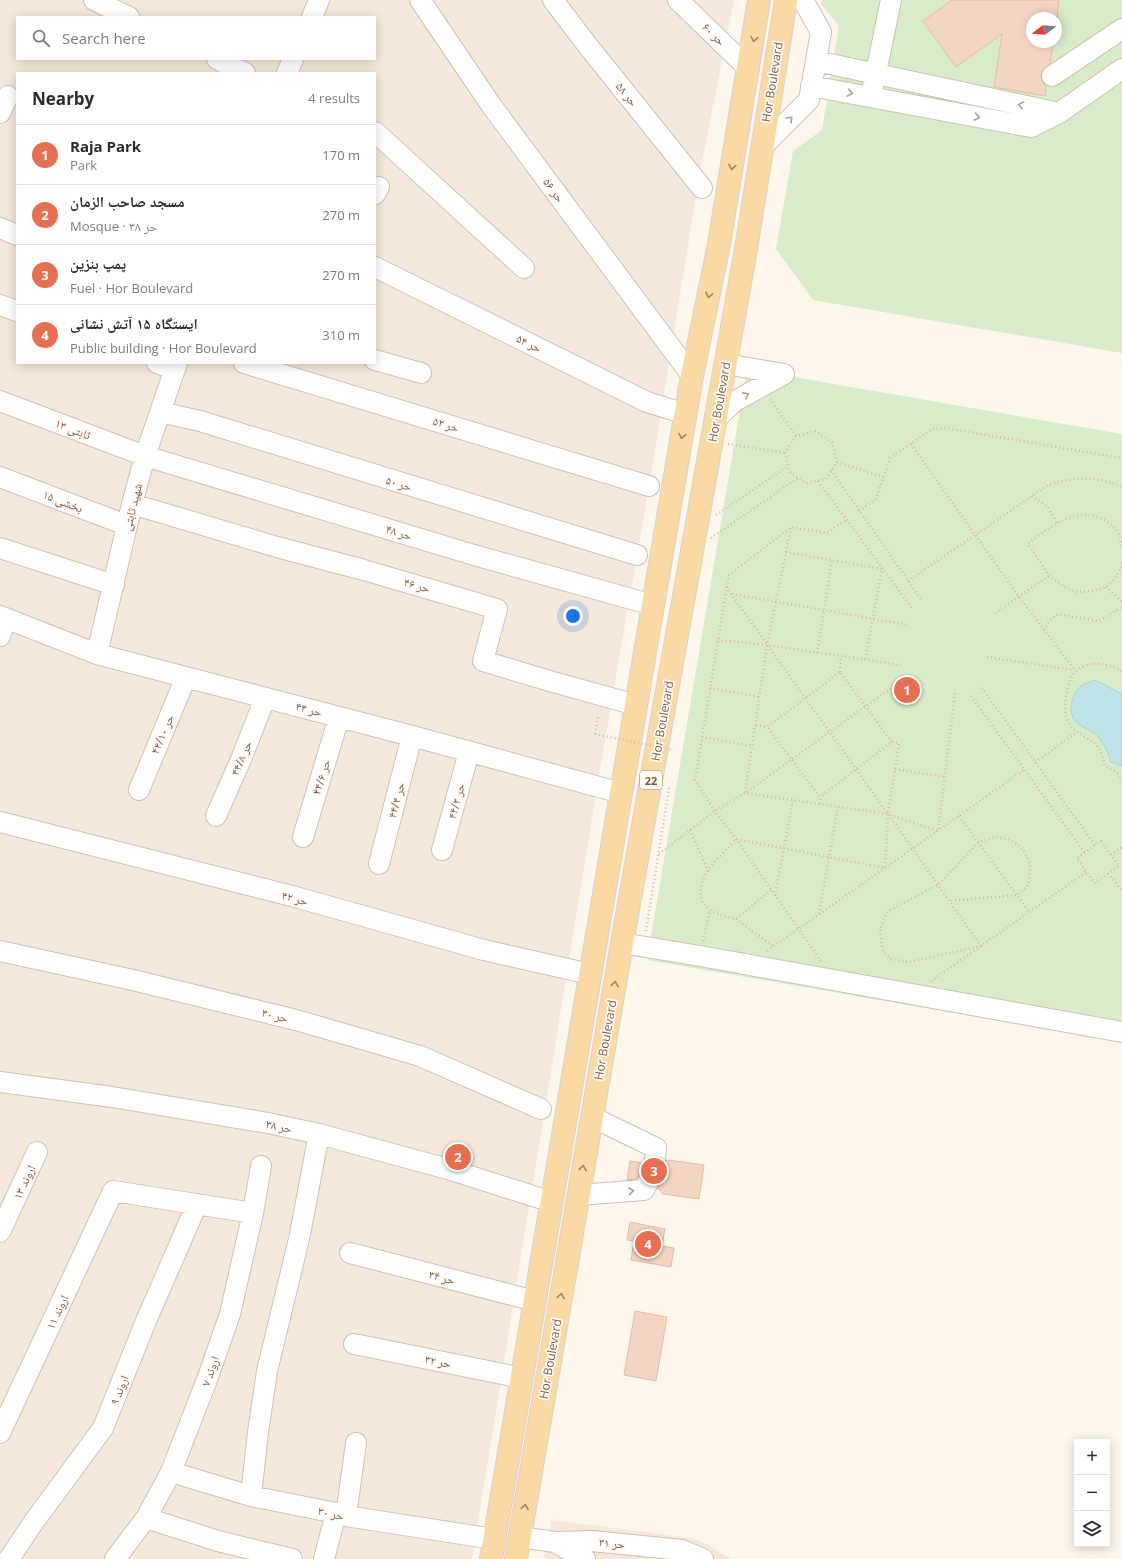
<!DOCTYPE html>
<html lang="en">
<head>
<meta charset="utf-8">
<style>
  body { margin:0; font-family:"Open Sans","Noto Naskh Arabic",sans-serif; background:#f2f2f3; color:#2b2b33 }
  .controls { position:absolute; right:12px; bottom:12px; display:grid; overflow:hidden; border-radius:0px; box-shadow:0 2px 10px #0003 }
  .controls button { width:36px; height:36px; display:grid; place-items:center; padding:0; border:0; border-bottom:1px solid #e1e1e2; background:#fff; color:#2b2b33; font:20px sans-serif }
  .compass { position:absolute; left:1026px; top:12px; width:36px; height:36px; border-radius:50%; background:#fff; box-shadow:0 2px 10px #0003; rotate:253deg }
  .you { position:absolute; left:573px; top:616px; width:14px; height:14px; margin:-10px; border:3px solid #fff; border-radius:50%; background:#1a73e8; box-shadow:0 0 0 6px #1a73e833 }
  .badge { display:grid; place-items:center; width:26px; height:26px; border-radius:50%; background:#e76f51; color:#fff; font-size:13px; font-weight:700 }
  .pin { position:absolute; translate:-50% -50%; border:2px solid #fff; box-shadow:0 1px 4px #0006 }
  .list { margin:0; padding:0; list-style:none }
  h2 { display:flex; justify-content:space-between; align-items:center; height:52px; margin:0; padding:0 16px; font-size:17px }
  h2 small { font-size:13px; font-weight:400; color:#7c7c81 }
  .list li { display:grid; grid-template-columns:26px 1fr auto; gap:12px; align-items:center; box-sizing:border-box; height:60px; padding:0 16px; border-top:1px solid #e1e1e2 }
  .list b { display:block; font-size:15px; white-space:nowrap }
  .list p { margin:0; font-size:13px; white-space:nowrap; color:#7c7c81 }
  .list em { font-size:13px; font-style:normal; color:#7c7c81 }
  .icon { flex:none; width:22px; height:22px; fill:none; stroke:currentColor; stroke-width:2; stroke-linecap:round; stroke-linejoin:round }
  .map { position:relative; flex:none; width:1122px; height:1559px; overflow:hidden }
  .search { position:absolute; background:#fff; box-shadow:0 2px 10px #0003; left:16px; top:16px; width:360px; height:44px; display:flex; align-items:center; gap:10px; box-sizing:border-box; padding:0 14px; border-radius:0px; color:#7c7c81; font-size:15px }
  .panel { position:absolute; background:#fff; box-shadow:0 2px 10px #0003; left:16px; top:72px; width:360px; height:292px; border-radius:0px }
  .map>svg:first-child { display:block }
</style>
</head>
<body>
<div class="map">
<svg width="1122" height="1559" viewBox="0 0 1122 1559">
  <rect width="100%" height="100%" fill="#fdf6ec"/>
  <path fill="#f5e8da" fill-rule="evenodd" d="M 0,0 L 734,0 L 700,172 L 649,486 L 600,769 L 472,1559 L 0,1559 ZM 17,17 L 375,17 L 375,59 L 17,59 ZM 17,73 L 375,73 L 375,363 L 17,363 Z
    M 551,1520 L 692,1538 L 707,1544 L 731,1559 L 544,1559 Z"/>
  <path fill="#d8ecc9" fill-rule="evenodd" d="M 822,0 L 1122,0 L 1122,353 L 813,300 L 776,249 L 793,151 L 822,130 L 839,26 L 821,4 ZM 1032,18 L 1056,18 L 1056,42 L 1032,42 Z
    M 747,369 L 1122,434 L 1122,1042 L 647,960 Z"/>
  <path fill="#bfe3e8" stroke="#a5d3da" d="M 1095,680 L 1122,694 L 1122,766 L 1111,762 C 1107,750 1102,738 1091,731 C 1087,729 1080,726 1077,723 C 1067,714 1071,694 1081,686 C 1085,683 1091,682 1095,680 Z"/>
  <path fill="#f3d5c3" stroke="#e6bba3" d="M 952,0 L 1059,0 L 1057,18 L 1032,18 L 1032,42 L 1053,42 L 1050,64 L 1042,71 L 1041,76 L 1042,82 L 1046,86 L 1045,96 L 994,87 L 1002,34 L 956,67 L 923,21 Z
    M 668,1160 L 704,1165 L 699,1199 L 663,1194 L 658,1188 L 664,1176 L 666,1161 Z
    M 630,1161 L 643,1163 L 643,1168 L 637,1179 L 627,1180 Z
    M 630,1222 L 665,1229 L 662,1246 L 674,1248 L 671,1267 L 631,1260 L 634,1241 L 627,1240 Z
    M 635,1311 L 667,1317 L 656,1381 L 624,1375 Z"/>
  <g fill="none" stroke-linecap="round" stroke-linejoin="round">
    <defs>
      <path id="minor" d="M 94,0 L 129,17
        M 420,0 L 491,105 L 692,376
        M 553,0 L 588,46 L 702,188
        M 678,0 L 749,69
        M 312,17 L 319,0
        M 217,59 L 245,73
        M 816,61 L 1059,113
        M 287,73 L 293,59
        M 1052,76 L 1122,29
        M 811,86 L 1031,127 L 1059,113 L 1122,69
        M 873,87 L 891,0
        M 0,113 L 8,96
        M 375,132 L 524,268
        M 762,147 L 809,100 L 821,32 L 803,0
        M 375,194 L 379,187
        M 0,228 L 17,235
        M 375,267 L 647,402 L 686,414
        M 0,305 L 17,311
        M 375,360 L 421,373
        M 157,363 L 175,370
        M 244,363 L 649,486
        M 725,364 L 784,374
        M 0,401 L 145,456 L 474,555 L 653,605
        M 160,412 L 200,421 L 637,555
        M 716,419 L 735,401 L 784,374
        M 0,477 L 126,525
        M 132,504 L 277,547 L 364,570 L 497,609 L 483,661 L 553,682 L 636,705
        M 0,548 L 114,585
        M 0,616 L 97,654 L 412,736 L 621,793
        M 0,636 L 6,618
        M 97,654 L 132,504 L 145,456 L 177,363
        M 139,790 L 186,677
        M 216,816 L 242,757 L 265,698
        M 0,822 L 292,896 L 484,950 L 590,974
        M 303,837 L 339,717
        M 442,850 L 469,752
        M 379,864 L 412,736
        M 622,943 L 700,956 L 1122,1032
        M 0,951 L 133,980 L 296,1020 L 420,1056 L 541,1109
        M 0,1082 L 112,1097 L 268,1123 L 319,1134 L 448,1169 L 552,1202
        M 579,1195 L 644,1190 L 654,1171 L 656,1148 L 592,1117
        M 0,1232 L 37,1152
        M 350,1253 L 535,1301
        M 354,1344 L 522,1378
        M 0,1433 L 113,1191 L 253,1213
        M 171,1472 L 251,1496 L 336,1513 L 346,1516 L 494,1539
        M 251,1496 L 258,1432 L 267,1371 L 299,1239 L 319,1134
        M 346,1516 L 356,1443
        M 146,1518 L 218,1541 L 292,1559
        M 520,1537 L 555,1542 L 592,1541 L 682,1550 L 703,1559
        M 555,1542 L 585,1559
        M 9,1559 L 33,1523 L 103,1428 L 146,1321 L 197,1204
        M 115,1559 L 146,1518 L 171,1472 L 208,1377 L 230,1314 L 253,1213 L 261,1166
        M 324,1559 L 336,1513"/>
      <path id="major" d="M 491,1559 L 692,376 L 719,244 L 759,0
        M 516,1559 L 622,943 L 746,249 L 786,0"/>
    </defs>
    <use href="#minor" stroke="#d1beb0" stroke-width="22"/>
    <use href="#major" stroke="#dad1cd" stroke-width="24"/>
    <path stroke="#d9b8a5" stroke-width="2.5" stroke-dasharray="1 3" stroke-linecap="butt" d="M 770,399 L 796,436
      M 815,431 L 832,442 L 837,462 L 826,479 L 806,483 L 790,472 L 785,453 L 796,436 Z
      M 728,444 L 785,453
      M 911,444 L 1019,597 L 1075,670
      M 837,462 L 883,477
      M 831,470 L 921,599
      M 818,481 L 912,608
      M 1032,496 L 1048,507 L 1057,523
      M 859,511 L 876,499 L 890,458 L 932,429 L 945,428 L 1122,458
      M 716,515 L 788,466
      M 711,538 L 798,478
      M 1122,546 C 1121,536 1116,527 1106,521 C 1077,504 1052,526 1028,543 L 1049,576 L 1065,587 L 1077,592 L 1093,591 L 1106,587 L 1112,582 L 1121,569 L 1122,561
      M 786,552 L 882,569 L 865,660
      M 908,581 L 1048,485 C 1076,477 1094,475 1122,487
      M 726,587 L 913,849 C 935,881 958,914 981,946 L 909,962 L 890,959 L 882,949 L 880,929 L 888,911 L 938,885 L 979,842 L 996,837 L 1011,840 L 1023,849 L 1030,863 L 1029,884 L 1018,895 L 949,901
      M 1106,587 L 1122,602
      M 732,594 L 909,625
      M 995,613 L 1049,576
      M 1044,630 L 1050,620 L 1058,614 L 1099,621 L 1122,607
      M 718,640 L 767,645 L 791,528
      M 817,653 L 832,560
      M 987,657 L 1074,670
      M 1122,671 C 1112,666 1098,661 1087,665 C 1076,669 1070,676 1068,687 C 1064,703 1062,720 1077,732 C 1083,737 1092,740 1097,746 C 1102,752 1103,759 1105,766 C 1111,769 1119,772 1122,780
      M 840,672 L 841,656
      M 710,688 L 760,697
      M 982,688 L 1095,845
      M 971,696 L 1085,853
      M 756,725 L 767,727
      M 595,734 L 598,717
      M 702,737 L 752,746
      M 892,742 L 899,743 L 888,814 L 745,793 L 767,645 L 901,665
      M 1035,762 L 1077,732
      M 895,769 L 945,777
      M 820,804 L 820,797 L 767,727 L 840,672 L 892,742 L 820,797
      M 959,816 L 1029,912
      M 690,830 L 708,871
      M 1101,841 L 1119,866 L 1094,883 L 1077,858 Z
      M 659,854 L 715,811 L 745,793 L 898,683
      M 1111,855 L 1122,847
      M 1108,873 L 1122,891
      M 771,890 L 736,919 C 708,914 690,902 707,872 C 714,861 728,849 736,839 L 885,868 L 888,814 L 938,831 L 955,693
      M 775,896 L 793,800
      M 819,914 L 838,807
      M 736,919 L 774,947
      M 646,931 L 669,788
      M 703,941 L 710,910
      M 767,951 L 1024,770
      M 821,961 L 736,839 L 715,811 L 695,780 L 729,575 L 791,527 L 827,533 L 846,520
      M 931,981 L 1086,872"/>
    <use href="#minor" stroke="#fff" stroke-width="20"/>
    <use href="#major" stroke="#fbd9a5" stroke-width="22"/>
    <path stroke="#d9b8a5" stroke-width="2.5" stroke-dasharray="1 3" stroke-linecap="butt" d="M 595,734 L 673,750"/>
  </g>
  <defs><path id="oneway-chevron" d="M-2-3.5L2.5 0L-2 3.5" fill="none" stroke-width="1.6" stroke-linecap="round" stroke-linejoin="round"/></defs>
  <g stroke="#a18267">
    <use href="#oneway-chevron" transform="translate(754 39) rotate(99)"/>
    <use href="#oneway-chevron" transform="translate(732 167) rotate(100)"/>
    <use href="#oneway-chevron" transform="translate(709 295) rotate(102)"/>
    <use href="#oneway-chevron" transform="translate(682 436) rotate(100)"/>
    <use href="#oneway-chevron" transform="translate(615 984) rotate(-80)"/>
    <use href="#oneway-chevron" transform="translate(583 1168) rotate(-80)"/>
    <use href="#oneway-chevron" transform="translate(561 1296) rotate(-80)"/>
    <use href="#oneway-chevron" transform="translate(525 1507) rotate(-80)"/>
  </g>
  <g stroke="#af9d94">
    <use href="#oneway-chevron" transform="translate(850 93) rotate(11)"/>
    <use href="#oneway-chevron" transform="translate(1021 105) rotate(-168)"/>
    <use href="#oneway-chevron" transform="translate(977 117) rotate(11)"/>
    <use href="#oneway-chevron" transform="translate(790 119) rotate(-45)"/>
    <use href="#oneway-chevron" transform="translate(746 395) rotate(-29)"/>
    <use href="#oneway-chevron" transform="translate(631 1191) rotate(-5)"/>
  </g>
  <g text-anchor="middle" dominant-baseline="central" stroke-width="3.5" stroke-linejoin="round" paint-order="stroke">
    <rect fill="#fffaf3" stroke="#a28b7f" stroke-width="1" x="640" y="771" width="22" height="18" rx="3"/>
    <g font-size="11" font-weight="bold" fill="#7a5c4d">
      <text x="651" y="780">22</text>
    </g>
    <g font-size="12" fill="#7a5c4d" stroke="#fffaf3">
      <text transform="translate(714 34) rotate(44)">حر ۶۰</text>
      <text transform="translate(772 82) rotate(-81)">Hor Boulevard</text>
      <text transform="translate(627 94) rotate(51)">حر ۵۸</text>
      <text transform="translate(554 190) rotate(54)">حر ۵۶</text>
      <text transform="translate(529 343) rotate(26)">حر ۵۴</text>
      <text transform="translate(719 402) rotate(-80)">Hor Boulevard</text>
      <text transform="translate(446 424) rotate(17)">حر ۵۲</text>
      <text transform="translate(73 429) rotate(21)">ثابتی ۱۳</text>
      <text transform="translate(399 483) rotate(17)">حر ۵۰</text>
      <text transform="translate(63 501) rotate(21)">بخشی ۱۵</text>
      <text transform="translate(132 507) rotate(-76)">شهید ثابتی</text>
      <text transform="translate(399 532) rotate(17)">حر ۴۸</text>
      <text transform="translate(417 585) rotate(16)">حر ۴۶</text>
      <text transform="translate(309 709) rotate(15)">حر ۴۴</text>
      <text transform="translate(662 721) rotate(-80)">Hor Boulevard</text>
      <text transform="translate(162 734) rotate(-67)">حر ۴۴/۱۰</text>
      <text transform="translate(241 758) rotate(-67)">حر ۴۴/۸</text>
      <text transform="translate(321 777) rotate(-73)">حر ۴۴/۶</text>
      <text transform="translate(396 800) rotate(-76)">حر ۴۴/۴</text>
      <text transform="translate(456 801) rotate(-75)">حر ۴۴/۲</text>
      <text transform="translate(295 898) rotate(15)">حر ۴۲</text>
      <text transform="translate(275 1015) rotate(14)">حر ۴۰</text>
      <text transform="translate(605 1040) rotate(-80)">Hor Boulevard</text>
      <text transform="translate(279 1126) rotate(12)">حر ۳۸</text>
      <text transform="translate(24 1182) rotate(-65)">اروند ۱۳</text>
      <text transform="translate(442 1277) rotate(15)">حر ۳۴</text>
      <text transform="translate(57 1312) rotate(-65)">اروند ۱۱</text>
      <text transform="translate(550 1359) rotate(-80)">Hor Boulevard</text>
      <text transform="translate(438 1361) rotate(11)">حر ۳۲</text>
      <text transform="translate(210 1371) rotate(-70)">اروند ۷</text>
      <text transform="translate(119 1390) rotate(-68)">اروند ۹</text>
      <text transform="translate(331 1513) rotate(13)">حر ۳۰</text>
      <text transform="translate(612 1543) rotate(6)">حر ۳۱</text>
    </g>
  </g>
</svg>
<div class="controls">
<button>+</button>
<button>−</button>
<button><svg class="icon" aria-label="layers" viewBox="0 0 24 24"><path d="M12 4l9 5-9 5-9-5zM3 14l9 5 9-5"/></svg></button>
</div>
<svg class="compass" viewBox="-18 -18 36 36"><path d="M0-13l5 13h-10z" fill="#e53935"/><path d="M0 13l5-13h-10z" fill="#7c7c81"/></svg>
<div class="you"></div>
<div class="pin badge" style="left:907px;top:690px">1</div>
<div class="pin badge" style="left:458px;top:1157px">2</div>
<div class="pin badge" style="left:654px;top:1171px">3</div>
<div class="pin badge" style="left:648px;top:1244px">4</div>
<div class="search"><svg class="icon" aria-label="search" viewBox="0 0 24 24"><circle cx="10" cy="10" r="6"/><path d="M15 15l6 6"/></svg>Search here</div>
<section class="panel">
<h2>Nearby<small>4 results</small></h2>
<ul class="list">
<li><span class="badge">1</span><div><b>Raja Park</b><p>Park</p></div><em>170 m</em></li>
<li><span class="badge">2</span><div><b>مسجد صاحب الزمان</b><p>Mosque · حر ۳۸</p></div><em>270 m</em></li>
<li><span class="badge">3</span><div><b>پمپ بنزین</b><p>Fuel · Hor Boulevard</p></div><em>270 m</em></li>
<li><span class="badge">4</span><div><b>ایستگاه ۱۵ آتش نشانی</b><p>Public building · Hor Boulevard</p></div><em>310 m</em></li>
</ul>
</section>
</div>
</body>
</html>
